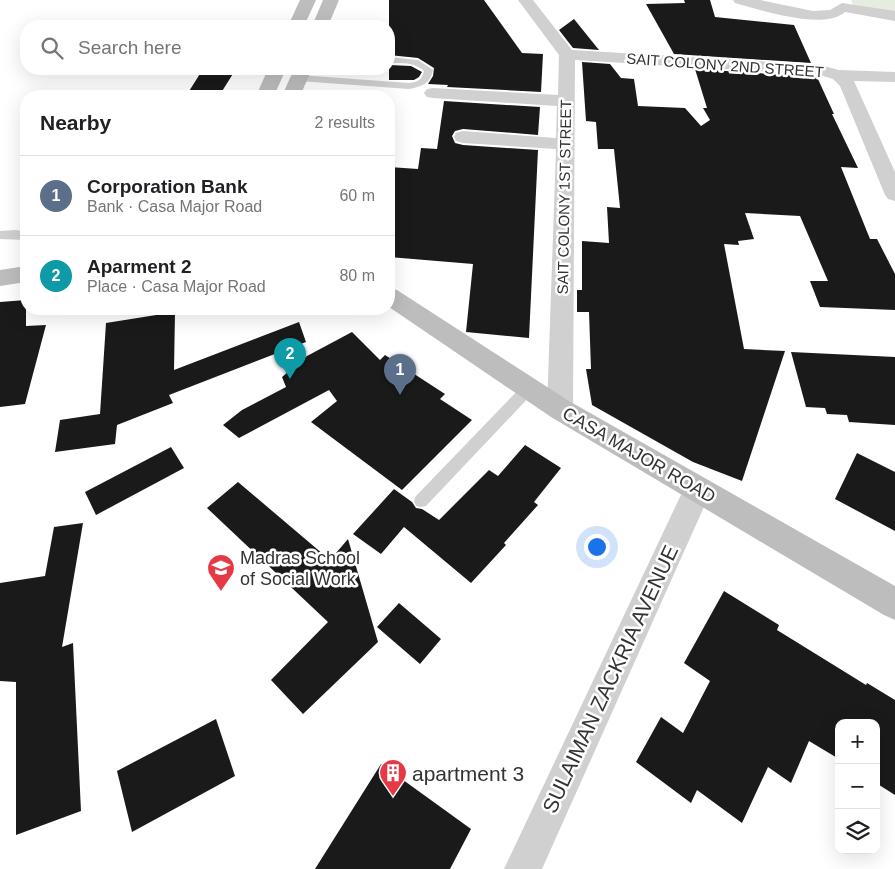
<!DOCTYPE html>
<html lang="en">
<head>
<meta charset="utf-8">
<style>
  body { margin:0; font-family:Arial,sans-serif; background:#f2f2f2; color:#202124 }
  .controls { position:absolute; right:15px; bottom:15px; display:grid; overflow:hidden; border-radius:10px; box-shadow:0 5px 20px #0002 }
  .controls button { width:45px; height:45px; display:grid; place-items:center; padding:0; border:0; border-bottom:1px solid #e0e0e0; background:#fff; color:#202124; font:25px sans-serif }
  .you { position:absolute; left:596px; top:546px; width:18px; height:18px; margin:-12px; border:4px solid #fff; border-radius:50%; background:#1a73e8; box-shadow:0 0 0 8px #1a73e833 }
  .badge { display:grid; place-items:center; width:32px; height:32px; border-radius:50%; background:#111827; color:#fff; font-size:16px; font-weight:700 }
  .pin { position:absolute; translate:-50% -41px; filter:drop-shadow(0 1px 2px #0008) }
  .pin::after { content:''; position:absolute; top:26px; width:18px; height:15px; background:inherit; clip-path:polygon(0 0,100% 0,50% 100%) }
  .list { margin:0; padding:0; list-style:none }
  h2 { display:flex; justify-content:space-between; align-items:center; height:65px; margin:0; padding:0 20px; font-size:21px }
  h2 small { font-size:16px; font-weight:400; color:#757577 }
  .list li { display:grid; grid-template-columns:32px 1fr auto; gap:15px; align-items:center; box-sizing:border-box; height:80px; padding:0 20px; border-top:1px solid #e0e0e0 }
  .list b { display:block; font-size:19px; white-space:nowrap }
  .list p { margin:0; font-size:16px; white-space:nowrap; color:#757577 }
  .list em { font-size:16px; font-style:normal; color:#757577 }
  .icon { flex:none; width:28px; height:28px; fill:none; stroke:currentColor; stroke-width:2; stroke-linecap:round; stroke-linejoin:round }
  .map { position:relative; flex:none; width:895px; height:869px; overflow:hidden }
  .search { position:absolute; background:#fff; box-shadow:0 5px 20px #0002; left:20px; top:20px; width:375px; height:55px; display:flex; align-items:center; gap:12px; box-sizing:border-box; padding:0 18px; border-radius:20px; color:#757577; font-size:19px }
  .panel { position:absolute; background:#fff; box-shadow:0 5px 20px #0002; left:20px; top:90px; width:375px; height:225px; border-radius:20px }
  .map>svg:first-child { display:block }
</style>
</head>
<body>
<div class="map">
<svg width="895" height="869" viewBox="0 0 895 869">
  <rect width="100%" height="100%" fill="#fff"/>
  <path fill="#e6ecdf" d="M 851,0 L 895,0 L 895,12 L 853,5 Z"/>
  <path fill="#1a1a1a" d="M 389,0 L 484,0 L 522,53 L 543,54 L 541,92 L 447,87 L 448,85 L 428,84 L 433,76 L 434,68 L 418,58 L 389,55 Z
    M 684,0 L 710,0 L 715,17 L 794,25 L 811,63 L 674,54 L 646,4 L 685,3 Z
    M 574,19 L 599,50 L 573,48 L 559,30 Z
    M 582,62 L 610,64 L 621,78 L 634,79 L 638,106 L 685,108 L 701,126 L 710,120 L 703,108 L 707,108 L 695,69 L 817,77 L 834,114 L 832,114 L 858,168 L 841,167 L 870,239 L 877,239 L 895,274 L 895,310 L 820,307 L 810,281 L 828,281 L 800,216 L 745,213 L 754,239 L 738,241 L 739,245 L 724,244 L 744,349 L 785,351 L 742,481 L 693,462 L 592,405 L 586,369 L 591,369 L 589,312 L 577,312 L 577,290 L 582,290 L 582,241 L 609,243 L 607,207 L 620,208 L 614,149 L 598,149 L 596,122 L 586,121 Z
    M 389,65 L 411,66 L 422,72 L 419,77 L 414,80 L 389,80 Z
    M 203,69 L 236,69 L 219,96 L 186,96 Z
    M 444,101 L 540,107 L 538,135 L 463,129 L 455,131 L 452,136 L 455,143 L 463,145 L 538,150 L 529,338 L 466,332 L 473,264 L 389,257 L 389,167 L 418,169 L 421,148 L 437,149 Z
    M 26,300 L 26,326 L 46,325 L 25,404 L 0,407 L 0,302 Z
    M 175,312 L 174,370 L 299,322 L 306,342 L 169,395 L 173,403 L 117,425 L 115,444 L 55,452 L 60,420 L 100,414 L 106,323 Z
    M 352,332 L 380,360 L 385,355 L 445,394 L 440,399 L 472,420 L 402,490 L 311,422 L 337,401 L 329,390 L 239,438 L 223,425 L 242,410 L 286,387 L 282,377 L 307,356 Z
    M 791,352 L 895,357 L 895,425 L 849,422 L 847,415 L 827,414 L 825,408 L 806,407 Z
    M 525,445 L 561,468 L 534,502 L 538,505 L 504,543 L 506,545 L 471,583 L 404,527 L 381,554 L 353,534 L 394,489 L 412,502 L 416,508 L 422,509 L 439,520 L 489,470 L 498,476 Z
    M 171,447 L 184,468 L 96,515 L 85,492 Z
    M 857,453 L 895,472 L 895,531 L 835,499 Z
    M 238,482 L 330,560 L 348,539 L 378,642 L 303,714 L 271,680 L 328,622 L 207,508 Z
    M 83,523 L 62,647 L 73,643 L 81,811 L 16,835 L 16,682 L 0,681 L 0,583 L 45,576 L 54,527 Z
    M 724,591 L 779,625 L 777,630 L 866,685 L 867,683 L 895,700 L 895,795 L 876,783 L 876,723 L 839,723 L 839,759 L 809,741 L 791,783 L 768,767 L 742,823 L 697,790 L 691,803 L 636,762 L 661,717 L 683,733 L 710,681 L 684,663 Z
    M 399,603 L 441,639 L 420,664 L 377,627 Z
    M 216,719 L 235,776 L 132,832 L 117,771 Z
    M 381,764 L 471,829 L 450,869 L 315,869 Z"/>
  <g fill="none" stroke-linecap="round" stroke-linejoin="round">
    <path fill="#d0d0d0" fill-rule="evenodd" d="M 389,57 L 418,60 L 433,70 C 430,84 423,86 409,89 L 299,81 L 295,78 L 299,75 L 409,83 C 418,82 422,80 424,71 C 414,62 402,63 389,63 Z
      M 16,230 L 26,232 L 26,240 L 0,239 L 0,231 Z
      M 529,383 L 536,388 L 534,392 L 426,506 L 421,507 L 416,506 L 414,501 L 416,496 L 524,384 Z"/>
    <path fill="#d0d0d0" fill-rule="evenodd" d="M 518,0 L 533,0 L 572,50 L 820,65 L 839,70 L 895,72 L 895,82 L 854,81 L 895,172 L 895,201 L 888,199 L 885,195 L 840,86 L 833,79 L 820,75 L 575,60 L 573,409 L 569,416 L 560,419 L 551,416 L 547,409 L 556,149 L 463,143 L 456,141 L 454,137 L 456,133 L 463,131 L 556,138 L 557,106 L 433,98 L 427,97 L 424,93 L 427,89 L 433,88 L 558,95 L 559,55 Z
      M 733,0 L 760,0 L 813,11 L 830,10 L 842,3 L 895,11 L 895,21 L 845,12 C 824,31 761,10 735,3 Z
      M 698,477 L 708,480 L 712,489 L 542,869 L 504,869 L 688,480 Z"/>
    <path fill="#bdbdbd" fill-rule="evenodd" d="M 300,0 L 316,0 L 304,26 L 288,26 Z
      M 323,0 L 339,0 L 328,26 L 312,26 Z
      M 268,69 L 286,69 L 274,96 L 256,96 Z
      M 294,69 L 312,69 L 300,96 L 282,96 Z
      M 26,266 L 26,282 L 0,286 L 0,270 Z
      M 389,288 L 397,290 L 569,401 L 895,586 L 895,620 L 884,615 L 551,417 L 389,307 Z"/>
  </g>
  <defs>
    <symbol id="university-pin" viewBox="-11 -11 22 30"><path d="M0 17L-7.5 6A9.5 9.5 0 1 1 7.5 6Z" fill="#e63946" stroke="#fff"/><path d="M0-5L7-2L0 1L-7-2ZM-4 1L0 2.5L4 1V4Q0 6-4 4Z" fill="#fff"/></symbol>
    <symbol id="building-pin" viewBox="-11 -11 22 30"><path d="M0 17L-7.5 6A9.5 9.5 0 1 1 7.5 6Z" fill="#e63946" stroke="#fff"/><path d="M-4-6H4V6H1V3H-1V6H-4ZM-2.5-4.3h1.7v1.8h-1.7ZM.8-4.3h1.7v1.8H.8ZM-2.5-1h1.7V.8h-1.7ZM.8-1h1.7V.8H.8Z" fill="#fff"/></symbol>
  </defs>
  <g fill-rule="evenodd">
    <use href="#university-pin" x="205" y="552" width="32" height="43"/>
    <use href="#building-pin" x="377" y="757" width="32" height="43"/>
  </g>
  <g text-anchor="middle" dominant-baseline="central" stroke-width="5" stroke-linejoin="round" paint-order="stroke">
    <g font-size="15" fill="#333" stroke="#fff">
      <text transform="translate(725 65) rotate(4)">SAIT COLONY 2ND STREET</text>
      <text transform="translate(564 197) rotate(-89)">SAIT COLONY 1ST STREET</text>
    </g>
    <g font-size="18" fill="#333" stroke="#fff">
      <text transform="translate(639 455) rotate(30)">CASA MAJOR ROAD</text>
    </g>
    <g font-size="18" fill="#333" stroke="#fff" text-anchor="start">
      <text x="240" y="558">Madras School<tspan x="240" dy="21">of Social Work</tspan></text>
    </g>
    <g font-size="21" fill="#333" stroke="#fff">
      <text transform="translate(610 679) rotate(-65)">SULAIMAN ZACKRIA AVENUE</text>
    </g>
    <g font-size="21" fill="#333" stroke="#fff" text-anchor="start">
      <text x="412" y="773">apartment 3</text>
    </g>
  </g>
</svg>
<div class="controls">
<button>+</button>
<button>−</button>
<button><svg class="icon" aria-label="layers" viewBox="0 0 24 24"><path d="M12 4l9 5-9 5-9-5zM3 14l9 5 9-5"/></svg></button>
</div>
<div class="you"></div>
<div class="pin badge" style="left:400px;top:395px;background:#5c6f8a">1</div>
<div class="pin badge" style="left:290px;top:379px;background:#0f9aa8">2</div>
<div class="search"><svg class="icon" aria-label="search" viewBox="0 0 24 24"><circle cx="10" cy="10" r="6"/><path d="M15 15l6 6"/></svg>Search here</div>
<section class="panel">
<h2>Nearby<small>2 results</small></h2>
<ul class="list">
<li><span class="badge" style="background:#5c6f8a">1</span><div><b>Corporation Bank</b><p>Bank · Casa Major Road</p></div><em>60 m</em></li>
<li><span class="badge" style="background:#0f9aa8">2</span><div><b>Aparment 2</b><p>Place · Casa Major Road</p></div><em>80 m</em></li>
</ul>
</section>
</div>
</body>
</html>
